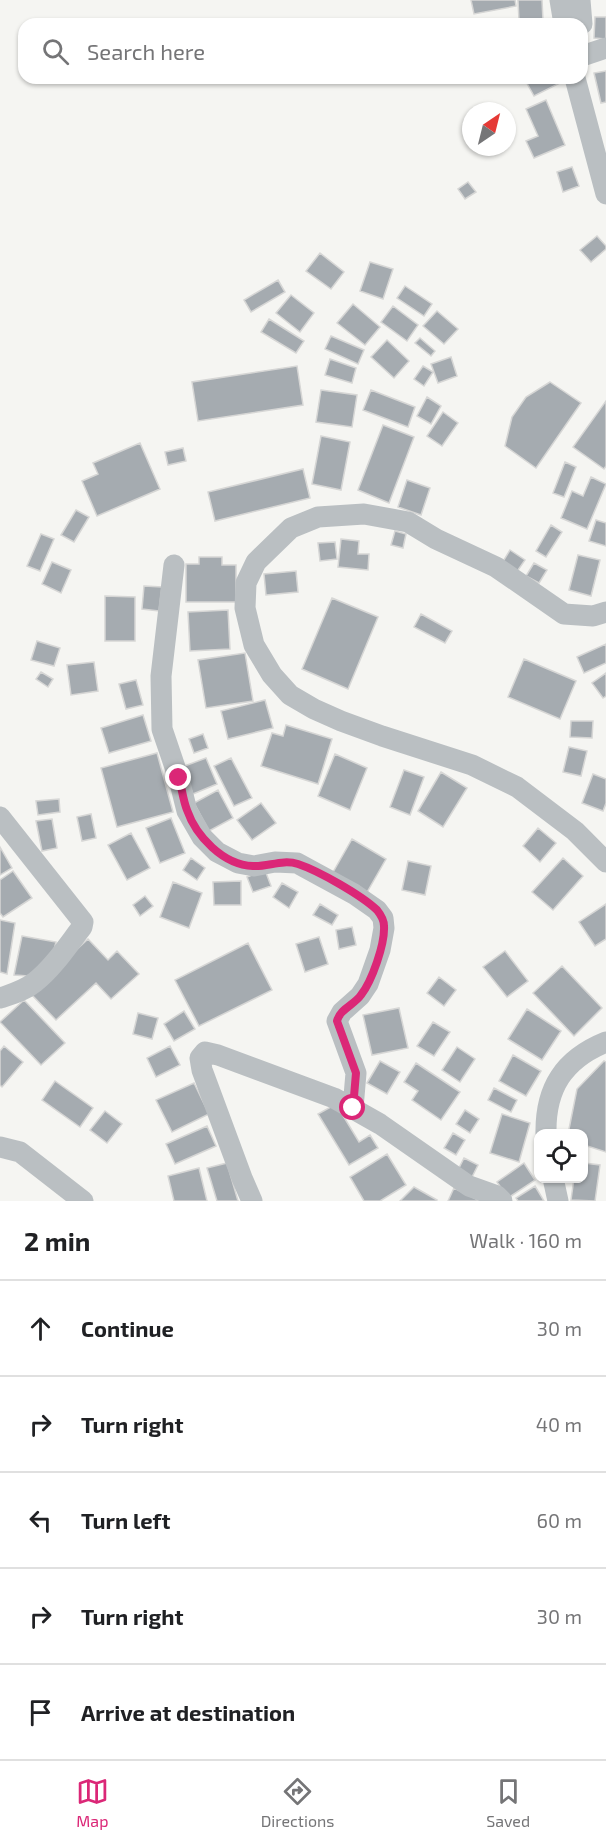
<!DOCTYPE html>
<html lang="en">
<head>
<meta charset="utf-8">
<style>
  body { margin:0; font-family:"Exo 2",sans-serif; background:#f2f2f2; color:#202124 }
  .controls { position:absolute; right:18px; bottom:18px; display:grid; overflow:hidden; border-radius:12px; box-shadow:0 2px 4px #0004 }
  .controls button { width:54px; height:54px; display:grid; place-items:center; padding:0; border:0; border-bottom:2px solid #e0e0e0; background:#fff; color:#202124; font:30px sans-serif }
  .compass { position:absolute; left:462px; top:102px; width:54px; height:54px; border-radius:50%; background:#fff; box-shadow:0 2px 4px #0004; rotate:35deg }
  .stop { position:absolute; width:18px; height:18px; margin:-14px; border:4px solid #db2777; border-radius:50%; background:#fff }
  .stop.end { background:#db2777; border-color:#fff; box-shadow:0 2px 6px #0008 }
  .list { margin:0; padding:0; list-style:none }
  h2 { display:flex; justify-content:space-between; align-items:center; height:78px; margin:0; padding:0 24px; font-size:26px }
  h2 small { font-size:20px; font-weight:400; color:#757577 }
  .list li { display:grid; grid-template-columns:39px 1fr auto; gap:18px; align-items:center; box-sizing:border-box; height:96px; padding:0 24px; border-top:2px solid #e0e0e0 }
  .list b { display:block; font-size:22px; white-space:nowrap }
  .list em { font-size:20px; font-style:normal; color:#757577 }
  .icon { flex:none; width:33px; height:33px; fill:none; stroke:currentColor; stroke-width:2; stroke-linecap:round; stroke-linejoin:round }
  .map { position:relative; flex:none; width:606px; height:1201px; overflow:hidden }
  .search { position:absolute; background:#fff; box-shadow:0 2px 4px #0004; left:18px; right:18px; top:18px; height:66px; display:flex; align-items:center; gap:15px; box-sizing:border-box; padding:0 21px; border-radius:18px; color:#757577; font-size:22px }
  .sheet { height:558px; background:#fff }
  nav { display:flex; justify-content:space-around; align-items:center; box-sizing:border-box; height:84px; border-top:2px solid #e0e0e0; background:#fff; font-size:16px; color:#757577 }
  nav a { display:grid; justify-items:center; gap:3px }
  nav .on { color:#db2777 }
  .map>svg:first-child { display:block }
</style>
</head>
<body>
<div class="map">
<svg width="606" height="1201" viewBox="0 0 606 1201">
  <rect width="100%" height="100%" fill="#f5f5f2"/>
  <path fill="#a5abb0" stroke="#d6d6d5" stroke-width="1.5" d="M 471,0 L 515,0 L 516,6 L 474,14 Z
    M 518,0 L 542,0 L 543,21 L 519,21 Z
    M 595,17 L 606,17 L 606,39 L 594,38 Z
    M 606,71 L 606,102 L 601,103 L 594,73 Z
    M 524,78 L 557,78 L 560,83 L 534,96 Z
    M 546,100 L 565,145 L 534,158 L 526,141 L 538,136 L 526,109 Z
    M 572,167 L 579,186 L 563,192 L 557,172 Z
    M 468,182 L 476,192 L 465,199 L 458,189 Z
    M 597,236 L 606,246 L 606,249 L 591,262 L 580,250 Z
    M 320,253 L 344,272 L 331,289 L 306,271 Z
    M 370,262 L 393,269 L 383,299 L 360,291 Z
    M 278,280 L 285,292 L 251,312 L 244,300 Z
    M 405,286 L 432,304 L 424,316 L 397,298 Z
    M 291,295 L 314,313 L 300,332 L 276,313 Z
    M 353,304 L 380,327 L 365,345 L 337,323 Z
    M 393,306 L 418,325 L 407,341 L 381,322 Z
    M 437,311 L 458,329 L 444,344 L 423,326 Z
    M 269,319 L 304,341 L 296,353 L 261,332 Z
    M 331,336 L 364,350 L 358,364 L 325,349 Z
    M 420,338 L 435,351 L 431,356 L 415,343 Z
    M 387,340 L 409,361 L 394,378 L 371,357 Z
    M 451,357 L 457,376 L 438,383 L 431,364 Z
    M 330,359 L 356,368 L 352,383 L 325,375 Z
    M 297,366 L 303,405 L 198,421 L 192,382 Z
    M 423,366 L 433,372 L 424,386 L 414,379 Z
    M 550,382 L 581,403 L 536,468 L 505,446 L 512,417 L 526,397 Z
    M 321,390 L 357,395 L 352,427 L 316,422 Z
    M 371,390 L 415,407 L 408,427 L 363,410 Z
    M 427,397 L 441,406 L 431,424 L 417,416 Z
    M 606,401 L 606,466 L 604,469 L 573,447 Z
    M 443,412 L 458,423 L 442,446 L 427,436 Z
    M 383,425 L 414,437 L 389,503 L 358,490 Z
    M 321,436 L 350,442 L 341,490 L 312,484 Z
    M 140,443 L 160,489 L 97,516 L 82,481 L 98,474 L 93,463 Z
    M 183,448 L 186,461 L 168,465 L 165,452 Z
    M 565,462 L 576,467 L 564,497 L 553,493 Z
    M 303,469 L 310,498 L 215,521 L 208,492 Z
    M 591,477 L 606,484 L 587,529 L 561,518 L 572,491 L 583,496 Z
    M 407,480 L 430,488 L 421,515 L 398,507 Z
    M 76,510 L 89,517 L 74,542 L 61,535 Z
    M 596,520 L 606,523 L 606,546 L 589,541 Z
    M 551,525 L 562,532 L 546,557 L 536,551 Z
    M 395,531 L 406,534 L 403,548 L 391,545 Z
    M 41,534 L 54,539 L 40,571 L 27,566 Z
    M 341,539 L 359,541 L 358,554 L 369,554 L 368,570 L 338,567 Z
    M 335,542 L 337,559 L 320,561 L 318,543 Z
    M 510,550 L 525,560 L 516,573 L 502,563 Z
    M 578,555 L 600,560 L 591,596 L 569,590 Z
    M 199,557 L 222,557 L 222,565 L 236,565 L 236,602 L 186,602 L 186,564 L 199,564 Z
    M 52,562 L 71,570 L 61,593 L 42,584 Z
    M 534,563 L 547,570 L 539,583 L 526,576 Z
    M 296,571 L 298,592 L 266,595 L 264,574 Z
    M 144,586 L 162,587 L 159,611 L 142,609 Z
    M 105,596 L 135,597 L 135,641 L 105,641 Z
    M 332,598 L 378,617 L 348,689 L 302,669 Z
    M 228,610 L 230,649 L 190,651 L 188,612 Z
    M 421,614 L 452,631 L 445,643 L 414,627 Z
    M 37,641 L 60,648 L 54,666 L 31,660 Z
    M 606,644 L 606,663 L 584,673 L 577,657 Z
    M 245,653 L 253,701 L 206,708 L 198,660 Z
    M 524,659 L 576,681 L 560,719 L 508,697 Z
    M 94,662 L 98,691 L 71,695 L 67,665 Z
    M 41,672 L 53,679 L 48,687 L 36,679 Z
    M 606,673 L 606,696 L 603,698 L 592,683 Z
    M 136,680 L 143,705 L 126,709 L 119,684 Z
    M 265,700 L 273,728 L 228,739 L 221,711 Z
    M 143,715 L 151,741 L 109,753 L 101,728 Z
    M 571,721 L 593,721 L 592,738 L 570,737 Z
    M 286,725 L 332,739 L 318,784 L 261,766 L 272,733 L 283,736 Z
    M 203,734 L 208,748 L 194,753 L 189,739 Z
    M 569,747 L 587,751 L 581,776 L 563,772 Z
    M 157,753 L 173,812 L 117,827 L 101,768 Z
    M 335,754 L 367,768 L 350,810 L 318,796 Z
    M 206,758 L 217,784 L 193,794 L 182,767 Z
    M 231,758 L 252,798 L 234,806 L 214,766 Z
    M 404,770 L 424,777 L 410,815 L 390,807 Z
    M 441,772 L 467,788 L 443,827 L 418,811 Z
    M 593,774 L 606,779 L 606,803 L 603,811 L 582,803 Z
    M 218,790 L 233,818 L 209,831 L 194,803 Z
    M 59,799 L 60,812 L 38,815 L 36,801 Z
    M 261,803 L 276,823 L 252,840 L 237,820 Z
    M 91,814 L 96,838 L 82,841 L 77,817 Z
    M 171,818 L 185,853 L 160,863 L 146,828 Z
    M 52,819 L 57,848 L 42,851 L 36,821 Z
    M 538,828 L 556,843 L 540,862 L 523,846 Z
    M 131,833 L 150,868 L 127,880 L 108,845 Z
    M 352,839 L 386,859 L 366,894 L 332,874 Z
    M 0,847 L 12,868 L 0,875 Z
    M 191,858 L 205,868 L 197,880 L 183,870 Z
    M 563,858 L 583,876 L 553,910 L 532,892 Z
    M 408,861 L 431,866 L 425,895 L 402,890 Z
    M 265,870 L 271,886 L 253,892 L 247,877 Z
    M 13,871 L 32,898 L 3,917 L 0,913 L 0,880 Z
    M 241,881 L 241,905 L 214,905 L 213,882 Z
    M 173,882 L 202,893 L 189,928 L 160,917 Z
    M 282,883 L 298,892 L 289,908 L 273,897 Z
    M 145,896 L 153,906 L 140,916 L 133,905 Z
    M 320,904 L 338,915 L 332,925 L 313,915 Z
    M 606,904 L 606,939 L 595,946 L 579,922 Z
    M 0,920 L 15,923 L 7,974 L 0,972 Z
    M 352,927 L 356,945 L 339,949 L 336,930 Z
    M 22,936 L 56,942 L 53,954 L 29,976 L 14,975 Z
    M 319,937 L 328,964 L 305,972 L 296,944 Z
    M 88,939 L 108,960 L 117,951 L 139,974 L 111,999 L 96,983 L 56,1020 L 30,993 Z
    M 248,943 L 272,990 L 199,1026 L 175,980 Z
    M 505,951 L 528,981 L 507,997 L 483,967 Z
    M 562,966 L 602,1008 L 574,1036 L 533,993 Z
    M 439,977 L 456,990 L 444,1006 L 427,993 Z
    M 24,1000 L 65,1043 L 41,1065 L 0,1022 Z
    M 399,1008 L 408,1048 L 372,1055 L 363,1015 Z
    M 527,1009 L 561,1031 L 542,1060 L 508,1039 Z
    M 184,1011 L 195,1029 L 174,1041 L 164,1024 Z
    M 138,1013 L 158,1018 L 152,1039 L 133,1034 Z
    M 433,1022 L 450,1032 L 434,1056 L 417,1046 Z
    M 4,1046 L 23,1062 L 2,1087 L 0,1085 L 0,1051 Z
    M 170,1046 L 180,1065 L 156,1077 L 147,1058 Z
    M 457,1047 L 475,1059 L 460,1082 L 442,1070 Z
    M 513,1055 L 541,1071 L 526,1096 L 499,1081 Z
    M 380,1061 L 400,1072 L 387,1094 L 367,1083 Z
    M 604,1061 L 606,1062 L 606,1152 L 584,1145 L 584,1134 L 568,1134 L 577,1089 Z
    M 416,1063 L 460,1092 L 441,1120 L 412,1100 L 418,1091 L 404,1082 Z
    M 55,1081 L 93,1108 L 80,1127 L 42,1100 Z
    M 194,1083 L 209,1114 L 172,1132 L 156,1100 Z
    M 494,1088 L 517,1100 L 511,1112 L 488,1100 Z
    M 336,1104 L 359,1142 L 370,1135 L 378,1148 L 349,1165 L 318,1114 Z
    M 465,1110 L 479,1119 L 470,1133 L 456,1124 Z
    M 105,1111 L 122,1124 L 107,1143 L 90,1130 Z
    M 502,1114 L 530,1123 L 519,1162 L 490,1153 Z
    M 207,1126 L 216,1146 L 175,1164 L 166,1144 Z
    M 453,1133 L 465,1140 L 456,1155 L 444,1148 Z
    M 387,1154 L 406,1185 L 380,1201 L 364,1201 L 350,1177 Z
    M 464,1158 L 478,1165 L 471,1179 L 457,1172 Z
    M 227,1163 L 238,1201 L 217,1201 L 207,1168 Z
    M 524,1163 L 535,1180 L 508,1198 L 497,1182 Z
    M 584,1163 L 600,1165 L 595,1201 L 571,1200 L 574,1178 L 584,1178 Z
    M 199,1168 L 207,1201 L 174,1201 L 168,1176 Z
    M 535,1186 L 544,1201 L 518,1201 L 516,1198 Z
    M 414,1187 L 437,1200 L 436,1201 L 400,1201 Z
    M 454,1188 L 480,1201 L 448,1201 Z"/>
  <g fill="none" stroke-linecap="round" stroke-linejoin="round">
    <path stroke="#babfc2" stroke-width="21" d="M 560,0 L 564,24
      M 580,0 L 582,24
      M 582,56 L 606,48
      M 575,78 L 606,194
      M 174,565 L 161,676 L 162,729 L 179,779 L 187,811 L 202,837 L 217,852 L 238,863 L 254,866 L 275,862 L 297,863 L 354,894 L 377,910 L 383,918 L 384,928 L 380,950 L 368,984 L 360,996 L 342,1012 L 337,1021 L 356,1073 L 353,1108
      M 606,612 L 593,616 L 564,614 L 496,567 L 436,539 L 408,522 L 364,514 L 318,517 L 291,528 L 256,562 L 246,583 L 245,608 L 254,645 L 272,675 L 290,695 L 314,709 L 341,721 L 382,736 L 472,765 L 517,787 L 575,831 L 606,862
      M 0,817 L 83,922 L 82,927 C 68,945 53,968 35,982 C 24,991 12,994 0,998
      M 546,1134 C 545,1088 564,1059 606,1042
      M 0,1147 L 20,1152 L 83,1201
      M 553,1178 L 558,1201
      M 252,1201 L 242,1178 L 202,1070 L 200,1058 L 205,1052 L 218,1055 L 334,1098 L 380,1124 L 469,1186 L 497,1196 L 502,1201"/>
  </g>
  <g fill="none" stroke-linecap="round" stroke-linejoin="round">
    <path stroke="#db2777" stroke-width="8" d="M 179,778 C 182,789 183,800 187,810 C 196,836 223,865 253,866 C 268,867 282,859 298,864 C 319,871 361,895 377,910 C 381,915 384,920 384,926 C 385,944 372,981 361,995 C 354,1005 340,1009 337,1021 L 356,1073 L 353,1108"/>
  </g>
</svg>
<div class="controls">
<button><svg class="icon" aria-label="locate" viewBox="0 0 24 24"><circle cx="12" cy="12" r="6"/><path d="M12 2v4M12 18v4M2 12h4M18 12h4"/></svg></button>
</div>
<svg class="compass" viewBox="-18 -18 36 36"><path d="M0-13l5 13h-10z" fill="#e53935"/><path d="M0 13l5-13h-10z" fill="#757577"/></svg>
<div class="stop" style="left:353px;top:1108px"></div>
<div class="stop end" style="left:179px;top:778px"></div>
<div class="search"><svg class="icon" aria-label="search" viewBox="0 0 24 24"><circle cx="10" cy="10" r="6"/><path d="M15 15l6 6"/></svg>Search here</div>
</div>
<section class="sheet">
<h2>2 min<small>Walk · 160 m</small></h2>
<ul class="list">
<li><svg class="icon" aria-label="ahead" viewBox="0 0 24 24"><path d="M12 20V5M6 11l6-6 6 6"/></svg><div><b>Continue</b></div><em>30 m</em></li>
<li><svg class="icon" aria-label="right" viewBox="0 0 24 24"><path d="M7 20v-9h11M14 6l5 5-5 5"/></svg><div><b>Turn right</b></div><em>40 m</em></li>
<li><svg class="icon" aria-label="left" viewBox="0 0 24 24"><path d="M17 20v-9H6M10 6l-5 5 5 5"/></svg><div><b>Turn left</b></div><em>60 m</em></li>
<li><svg class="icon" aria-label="right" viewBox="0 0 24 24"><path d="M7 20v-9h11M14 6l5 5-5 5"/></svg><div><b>Turn right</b></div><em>30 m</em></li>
<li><svg class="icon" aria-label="arrive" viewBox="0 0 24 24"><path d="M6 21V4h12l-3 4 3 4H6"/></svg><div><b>Arrive at destination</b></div></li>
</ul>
</section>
<nav>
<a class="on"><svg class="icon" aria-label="map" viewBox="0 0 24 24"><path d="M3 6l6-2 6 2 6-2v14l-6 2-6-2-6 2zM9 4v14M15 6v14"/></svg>Map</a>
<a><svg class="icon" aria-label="directions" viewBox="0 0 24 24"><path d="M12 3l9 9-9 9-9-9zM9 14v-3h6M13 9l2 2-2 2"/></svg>Directions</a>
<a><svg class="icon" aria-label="saved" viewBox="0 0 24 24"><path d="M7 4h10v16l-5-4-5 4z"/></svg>Saved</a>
</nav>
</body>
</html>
